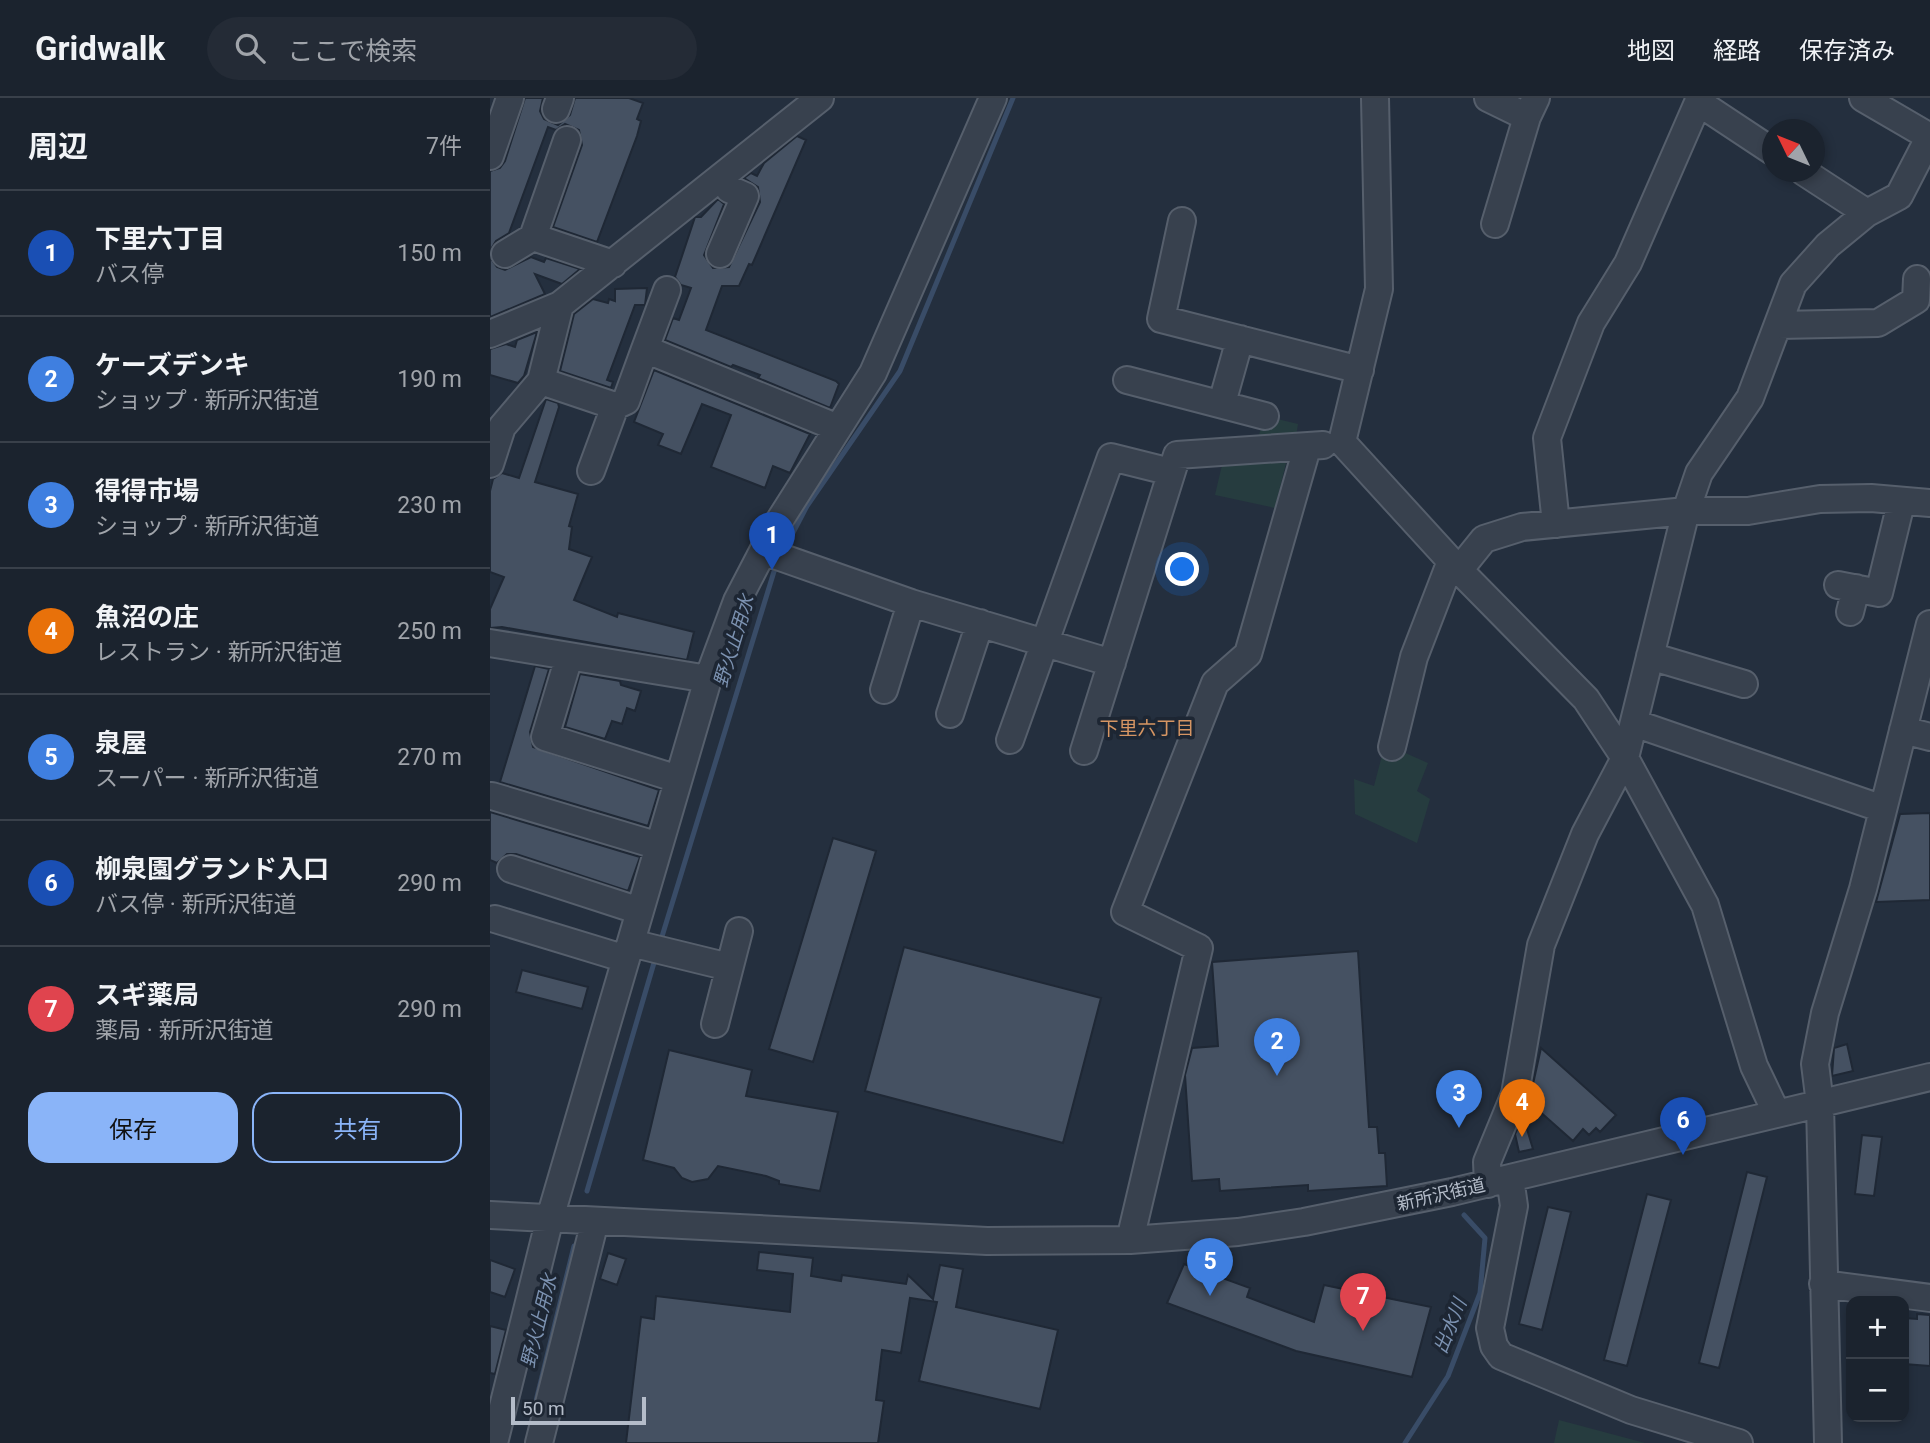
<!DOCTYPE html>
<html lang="ja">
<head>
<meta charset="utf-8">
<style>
  body { margin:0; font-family:Roboto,"Noto Sans JP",sans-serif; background:#242b36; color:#f1f3f6 }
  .controls { position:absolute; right:21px; bottom:21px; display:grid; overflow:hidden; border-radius:14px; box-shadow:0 4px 10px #0003 }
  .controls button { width:63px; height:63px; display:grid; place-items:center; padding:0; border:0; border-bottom:2px solid #39404a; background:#1b232e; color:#f1f3f6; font:35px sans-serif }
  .compass { position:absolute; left:1272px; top:21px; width:63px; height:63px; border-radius:50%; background:#1b232e; box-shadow:0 4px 10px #0003; rotate:313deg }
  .scale { position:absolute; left:21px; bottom:18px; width:135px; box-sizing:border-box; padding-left:7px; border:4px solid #b4bcc9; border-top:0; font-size:19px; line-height:24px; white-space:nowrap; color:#b4bcc9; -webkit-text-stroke:5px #1d2633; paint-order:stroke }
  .you { position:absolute; left:693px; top:472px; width:24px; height:24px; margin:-18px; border:5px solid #fff; border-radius:50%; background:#1a73e8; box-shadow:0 0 0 10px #1a73e833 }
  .badge { display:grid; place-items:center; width:46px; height:46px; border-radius:50%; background:#8ab4f8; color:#fff; font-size:23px; font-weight:700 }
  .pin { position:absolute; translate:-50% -58px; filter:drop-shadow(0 2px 4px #0008) }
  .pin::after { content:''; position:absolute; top:37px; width:24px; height:21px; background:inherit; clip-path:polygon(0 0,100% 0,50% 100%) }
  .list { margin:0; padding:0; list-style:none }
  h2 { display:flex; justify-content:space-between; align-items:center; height:91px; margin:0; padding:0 28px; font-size:30px }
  h2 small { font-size:23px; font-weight:400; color:#a0a4aa }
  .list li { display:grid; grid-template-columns:46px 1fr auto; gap:21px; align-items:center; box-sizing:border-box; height:126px; padding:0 28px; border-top:2px solid #39404a }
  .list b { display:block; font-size:26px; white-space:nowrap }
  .list p { margin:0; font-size:23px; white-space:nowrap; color:#a0a4aa }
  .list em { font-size:23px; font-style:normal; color:#a0a4aa }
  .actions { display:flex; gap:14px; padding:21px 28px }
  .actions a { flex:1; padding:16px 0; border:2px solid #8ab4f8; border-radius:21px; text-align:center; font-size:24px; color:#8ab4f8 }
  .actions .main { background:#8ab4f8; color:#111 }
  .icon { flex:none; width:38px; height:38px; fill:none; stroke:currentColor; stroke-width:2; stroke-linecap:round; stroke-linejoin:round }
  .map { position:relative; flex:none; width:1440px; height:1345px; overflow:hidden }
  header { display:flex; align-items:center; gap:42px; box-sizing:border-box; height:98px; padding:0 35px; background:#1b232e; border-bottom:2px solid #39404a }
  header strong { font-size:33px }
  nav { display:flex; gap:38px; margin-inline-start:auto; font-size:24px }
  .search { width:490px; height:63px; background:#242b36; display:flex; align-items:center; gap:18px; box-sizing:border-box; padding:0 24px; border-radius:38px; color:#a0a4aa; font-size:26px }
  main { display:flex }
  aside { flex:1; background:#1b232e }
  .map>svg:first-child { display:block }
</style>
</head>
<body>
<header>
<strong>Gridwalk</strong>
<div class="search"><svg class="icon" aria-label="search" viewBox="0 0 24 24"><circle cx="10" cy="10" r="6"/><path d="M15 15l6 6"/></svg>ここで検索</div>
<nav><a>地図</a><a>経路</a><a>保存済み</a></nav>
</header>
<main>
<aside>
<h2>周辺<small>7件</small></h2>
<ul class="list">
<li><span class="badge" style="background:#1a4fb4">1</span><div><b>下里六丁目</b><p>バス停</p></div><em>150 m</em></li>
<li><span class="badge" style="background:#3f7fe0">2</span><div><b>ケーズデンキ</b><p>ショップ · 新所沢街道</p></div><em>190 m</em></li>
<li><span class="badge" style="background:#3f7fe0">3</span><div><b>得得市場</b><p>ショップ · 新所沢街道</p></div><em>230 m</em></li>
<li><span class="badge" style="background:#e8710a">4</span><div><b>魚沼の庄</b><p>レストラン · 新所沢街道</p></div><em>250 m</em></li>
<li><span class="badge" style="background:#3f7fe0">5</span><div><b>泉屋</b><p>スーパー · 新所沢街道</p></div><em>270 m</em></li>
<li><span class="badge" style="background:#1a4fb4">6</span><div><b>柳泉園グランド入口</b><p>バス停 · 新所沢街道</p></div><em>290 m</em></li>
<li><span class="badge" style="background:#e0444e">7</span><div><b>スギ薬局</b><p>薬局 · 新所沢街道</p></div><em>290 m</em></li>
</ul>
<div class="actions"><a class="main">保存</a><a>共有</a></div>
</aside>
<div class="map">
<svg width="1440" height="1345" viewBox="0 0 1440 1345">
  <rect width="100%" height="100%" fill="#242f3e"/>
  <path fill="#263c3f" d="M 775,318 L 808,326 L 804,350 L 764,352 Z
    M 789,356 L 796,365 L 785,410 L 725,397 L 732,367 Z
    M 895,646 L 938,665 L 927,693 L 940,701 L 927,745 L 865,716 L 864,681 L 884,688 Z
    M 1069,1322 L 1155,1345 L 1064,1345 Z"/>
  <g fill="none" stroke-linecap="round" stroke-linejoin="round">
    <path stroke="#394c67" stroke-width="5" d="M 294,452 L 317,408 L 410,273 L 523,0
      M 170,845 L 286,467
      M 97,1093 L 166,858
      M 43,1315 L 84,1148
      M 915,1345 L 958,1278 L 990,1195 L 995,1140 L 974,1117"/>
  </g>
  <path fill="#455162" stroke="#1f2835" stroke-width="2" d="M 35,0 L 53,0 L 50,13 L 54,21 L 68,27 L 80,17 L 85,0 L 139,0 L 153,5 L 147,21 L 151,23 L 147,38 L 107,144 L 63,129 L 92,47 L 89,32 L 75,26 L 66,32 L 58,29 L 19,135 L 6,143 L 0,153 L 0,73 L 10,70 L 15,63 Z
    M 307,38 L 316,42 L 262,167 L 259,166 L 249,188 L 232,188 L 216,232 L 346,283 L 349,286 L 340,310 L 268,280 L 270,277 L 243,267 L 241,269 L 175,242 L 183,220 L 189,222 L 201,190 L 191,187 L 185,179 L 205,119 L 211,119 L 228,101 L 234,106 L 214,157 L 223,170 L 239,169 L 270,104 L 268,89 L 254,80 L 261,75 L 267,78 L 274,65 Z
    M 0,159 L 7,169 L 15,172 L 41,159 L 54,164 L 56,160 L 90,171 L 72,186 L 45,176 L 55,196 L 0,219 Z
    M 157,190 L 155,207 L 145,207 L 117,282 L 123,284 L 121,290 L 70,273 L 84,216 L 103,201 L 118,205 L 119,201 L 125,203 L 125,191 Z
    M 47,234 L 34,278 L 28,285 L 0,277 L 0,251 L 16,246 L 25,249 L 27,242 Z
    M 164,272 L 320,336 L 300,375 L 283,368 L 275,390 L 221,369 L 241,317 L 212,306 L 191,356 L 168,347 L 173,336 L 144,324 Z
    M 56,301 L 68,305 L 69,309 L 45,384 L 88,396 L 79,428 L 82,429 L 79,451 L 102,459 L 84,502 L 127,519 L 128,515 L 204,534 L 197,562 L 12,529 L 0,530 L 0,511 L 14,479 L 0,474 L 0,393 L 3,381 L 12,375 L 29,380 Z
    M 45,568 L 59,571 L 40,634 L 43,649 L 169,692 L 158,728 L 10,684 Z
    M 90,576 L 130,583 L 131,587 L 151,593 L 145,613 L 137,610 L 132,626 L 122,623 L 115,641 L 75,629 Z
    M 0,714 L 150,759 L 138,793 L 26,756 L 17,756 L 7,765 L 0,762 Z
    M 1440,715 L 1440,802 L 1386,804 L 1410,716 Z
    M 343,740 L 386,753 L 323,964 L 279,951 Z
    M 414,849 L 611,900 L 573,1045 L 375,993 Z
    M 868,853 L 879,1029 L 887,1029 L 889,1055 L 895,1055 L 897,1088 L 818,1093 L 818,1087 L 730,1093 L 729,1081 L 702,1083 L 695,977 L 702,950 L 728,948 L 722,864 Z
    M 32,872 L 98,889 L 92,911 L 26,894 Z
    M 1357,946 L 1363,973 L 1342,978 L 1344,950 Z
    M 1051,950 L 1126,1017 L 1110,1034 L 1106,1030 L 1099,1037 L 1093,1031 L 1083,1043 L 1039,1004 Z
    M 179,952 L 262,972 L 256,998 L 348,1014 L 330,1093 L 289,1086 L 289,1083 L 276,1078 L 228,1068 L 218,1081 L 202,1084 L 192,1080 L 184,1070 L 153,1062 Z
    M 1033,1018 L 1043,1051 L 1029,1054 L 1025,1036 Z
    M 1372,1037 L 1392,1039 L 1384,1098 L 1365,1096 Z
    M 1257,1074 L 1277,1079 L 1229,1270 L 1209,1265 Z
    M 1157,1096 L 1181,1102 L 1137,1268 L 1114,1262 Z
    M 1058,1109 L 1081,1114 L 1052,1232 L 1029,1226 Z
    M 269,1154 L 323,1160 L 321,1178 L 351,1183 L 352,1177 L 416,1186 L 418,1177 L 443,1201 L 450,1167 L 473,1171 L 466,1209 L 568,1232 L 550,1311 L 429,1283 L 447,1204 L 420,1200 L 411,1255 L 392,1252 L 386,1302 L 394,1303 L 388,1345 L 136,1345 L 151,1219 L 164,1221 L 166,1198 L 300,1214 L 303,1176 L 267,1172 Z
    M 118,1155 L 136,1161 L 127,1187 L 110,1181 Z
    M 0,1162 L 25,1171 L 15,1199 L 0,1194 Z
    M 694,1166 L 760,1190 L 757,1199 L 824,1224 L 834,1187 L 941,1209 L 922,1279 L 806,1253 L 677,1205 Z
    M 1427,1216 L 1440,1217 L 1440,1268 L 1414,1266 L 1414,1220 L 1427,1221 Z
    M 0,1228 L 16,1232 L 5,1276 L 0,1275 Z"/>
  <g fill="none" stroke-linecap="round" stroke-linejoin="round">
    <defs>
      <path id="minor" d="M 885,0 L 889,191 L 852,344 L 969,472 L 1096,601 L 1135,660 L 1215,807 L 1264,968 L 1286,1014
        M 998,0 L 1037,19
        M 1373,0 L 1440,39
        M 1208,4 L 1282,53
        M 66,11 L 70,0
        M 77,42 L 43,139 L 123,166
        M 0,58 L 20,0
        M 1314,74 L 1377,115
        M 692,123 L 671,221 L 870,272
        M 1005,126 L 1037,19 L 1046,0
        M 15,156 L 43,139
        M 230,156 L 255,98 L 239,91 L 231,79
        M 1289,227 L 1388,225 L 1426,202 L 1427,181
        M 0,236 L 70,207 L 330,0
        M 155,251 L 177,192
        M 637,282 L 775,318
        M 51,283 L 125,308 L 136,303 L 155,251 L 348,330
        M 732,305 L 750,241
        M 0,366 L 12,329 L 51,283 L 70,207
        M 101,373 L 125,308
        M 1066,426 L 1057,340 L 1101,225 L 1138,165 L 1210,0
        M 273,453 L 421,505 L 622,565
        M 969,472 L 994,441 L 1032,429 L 1196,413 L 1258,413 L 1330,401 L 1381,400 L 1440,405
        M 1348,487 L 1389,495 L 1411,405
        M 1360,514 L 1366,490
        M 0,545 L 218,581
        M 1160,558 L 1254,586
        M 79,559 L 55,639 L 188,681
        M 394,592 L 421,505
        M 460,616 L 490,525
        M 1144,625 L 1393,711
        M 1413,632 L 1440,639
        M 520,642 L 621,359 L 681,374
        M 902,649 L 924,559 L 961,463
        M 594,653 L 687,357 L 833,347
        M 2,698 L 169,748
        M 21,771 L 150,813
        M 5,821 L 136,861
        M 141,845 L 239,869
        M 225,926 L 249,833
        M 1020,1080 L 1024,1108 L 1000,1230 L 1004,1248 L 1011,1258 L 1141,1312 L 1249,1345
        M 998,1086 L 997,1064 L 1025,996 L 1051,847 L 1095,736 L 1135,660 L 1196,413 L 1209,375 L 1260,300 L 1303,186 L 1338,147 L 1377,115 L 1409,98 L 1440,38
        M 0,1117 L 497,1143 L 640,1142 L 748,1134 L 814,1124 L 962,1094 L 1440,979
        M 640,1142 L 709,850 L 635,814 L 725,585 L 758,556 L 817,350
        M 1333,1186 L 1440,1200
        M 4,1345 L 60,1120 L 218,581 L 247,503 L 286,428 L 383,275 L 503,0
        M 49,1345 L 105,1123
        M 1338,1345 L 1330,1006 L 1325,966 L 1335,915 L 1373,791 L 1440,526"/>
    </defs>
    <use href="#minor" stroke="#565f6c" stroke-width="30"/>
    <use href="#minor" stroke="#38414e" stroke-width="26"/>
  </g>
  <g text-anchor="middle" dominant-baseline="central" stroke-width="7" stroke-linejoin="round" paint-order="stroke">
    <g font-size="18" fill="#b4bcc9" stroke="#1d2633">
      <text transform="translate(951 1096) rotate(-13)">新所沢街道</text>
    </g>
    <g font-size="19" font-style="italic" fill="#7c92b1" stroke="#1d2633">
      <text transform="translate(244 543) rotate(-73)">野火止用水</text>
      <text transform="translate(49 1223) rotate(-76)">野火止用水</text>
      <text transform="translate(960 1228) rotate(-68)">出水川</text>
    </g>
    <g font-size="19" fill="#d59563" stroke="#1d2633">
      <text x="657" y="630">下里六丁目</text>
    </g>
  </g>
</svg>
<div class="controls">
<button>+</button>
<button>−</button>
</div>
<svg class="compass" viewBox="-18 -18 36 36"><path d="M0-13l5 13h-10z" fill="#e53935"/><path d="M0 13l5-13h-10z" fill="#a0a4aa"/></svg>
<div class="scale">50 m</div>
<div class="you"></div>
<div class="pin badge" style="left:282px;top:472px;background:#1a4fb4">1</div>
<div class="pin badge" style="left:787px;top:978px;background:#3f7fe0">2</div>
<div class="pin badge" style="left:969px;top:1030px;background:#3f7fe0">3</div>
<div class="pin badge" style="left:1032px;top:1039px;background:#e8710a">4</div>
<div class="pin badge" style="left:720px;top:1198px;background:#3f7fe0">5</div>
<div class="pin badge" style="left:1193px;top:1057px;background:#1a4fb4">6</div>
<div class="pin badge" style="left:873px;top:1233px;background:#e0444e">7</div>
</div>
</main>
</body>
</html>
